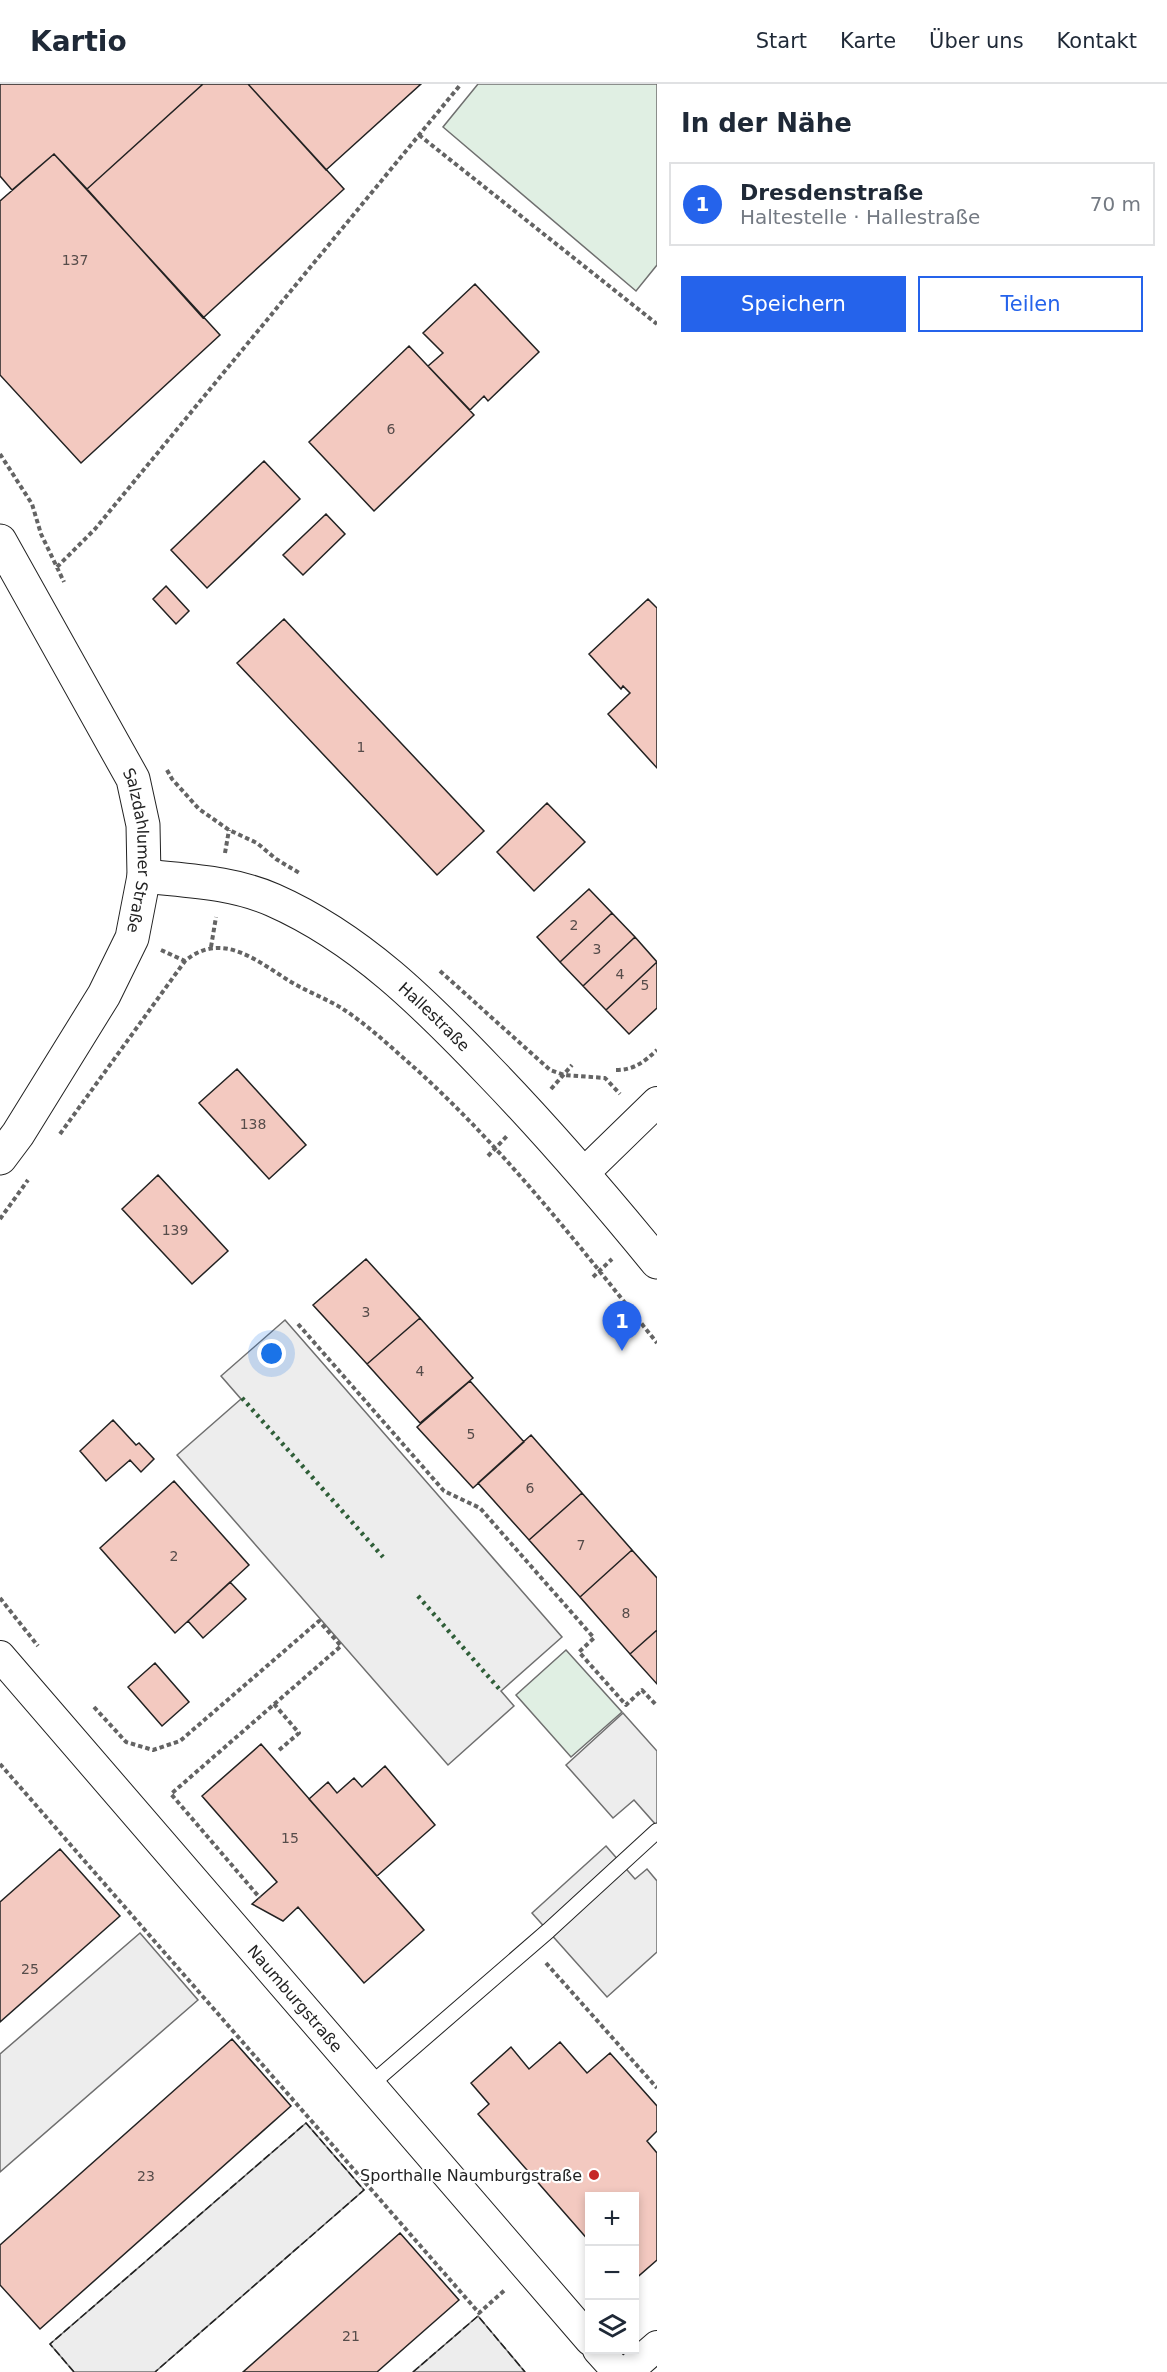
<!DOCTYPE html>
<html lang="de">
<head>
<meta charset="utf-8">
<style>
  body { margin:0; font-family:"DejaVu Sans",sans-serif; background:#f2f2f3; color:#1f2937 }
  .controls { position:absolute; right:18px; bottom:18px; display:grid; overflow:hidden; border-radius:0px; box-shadow:0 3px 9px #0003 }
  .controls button { width:54px; height:54px; display:grid; place-items:center; padding:0; border:0; border-bottom:2px solid #e0e1e3; background:#fff; color:#1f2937; font:30px sans-serif }
  .you { position:absolute; left:272px; top:1270px; width:21px; height:21px; margin:-15px; border:4px solid #fff; border-radius:50%; background:#1a73e8; box-shadow:0 0 0 9px #1a73e833 }
  .badge { display:grid; place-items:center; width:39px; height:39px; border-radius:50%; background:#2563eb; color:#fff; font-size:20px; font-weight:700 }
  .pin { position:absolute; translate:-50% -50px; filter:drop-shadow(0 2px 3px #0008) }
  .pin::after { content:''; position:absolute; top:32px; width:21px; height:18px; background:inherit; clip-path:polygon(0 0,100% 0,50% 100%) }
  .list { margin:0; padding:0; list-style:none }
  h2 { display:flex; justify-content:space-between; align-items:center; height:78px; margin:0; padding:0 24px; font-size:26px }
  h2 small { font-size:20px; font-weight:400; color:#747a83 }
  .list li { display:grid; grid-template-columns:39px 1fr auto; gap:18px; align-items:center; box-sizing:border-box; height:84px; margin:0 12px 12px; padding:0 12px; border:2px solid #e0e1e3; border-radius:0px }
  .list b { display:block; font-size:22px; white-space:nowrap }
  .list p { margin:0; font-size:20px; white-space:nowrap; color:#747a83 }
  .list em { font-size:20px; font-style:normal; color:#747a83 }
  .actions { display:flex; gap:12px; padding:18px 24px }
  .actions a { flex:1; padding:14px 0; border:2px solid #2563eb; border-radius:0px; text-align:center; font-size:21px; color:#2563eb }
  .actions .main { background:#2563eb; color:#fff }
  .icon { flex:none; width:33px; height:33px; fill:none; stroke:currentColor; stroke-width:2; stroke-linecap:round; stroke-linejoin:round }
  .map { position:relative; flex:none; width:657px; height:2288px; overflow:hidden }
  header { display:flex; align-items:center; gap:36px; box-sizing:border-box; height:84px; padding:0 30px; background:#fff; border-bottom:2px solid #e0e1e3 }
  header strong { font-size:28px }
  nav { display:flex; gap:33px; margin-inline-start:auto; font-size:21px }
  main { display:flex }
  aside { flex:1; background:#fff }
  .map>svg:first-child { display:block }
</style>
</head>
<body>
<header>
<strong>Kartio</strong>
<nav><a>Start</a><a>Karte</a><a>Über uns</a><a>Kontakt</a></nav>
</header>
<main>
<div class="map">
<svg width="657" height="2288" viewBox="0 0 657 2288">
  <rect width="100%" height="100%" fill="#fff"/>
  <path fill="#e0efe3" stroke="#6f6f6f" stroke-width="1.5" d="M 478,0 L 657,0 L 657,181 L 636,207 L 443,43 Z
    M 566,1566 L 622,1628 L 571,1673 L 516,1611 Z"/>
  <path fill="#ededed" stroke="#6f6f6f" stroke-width="1.5" d="M 285,1236 L 562,1553 L 501,1607 L 514,1622 L 448,1681 L 177,1371 L 241,1315 L 221,1292 Z
    M 623,1629 L 657,1667 L 657,1742 L 634,1716 L 613,1734 L 566,1681 Z
    M 606,1762 L 635,1795 L 647,1785 L 657,1797 L 657,1868 L 607,1913 L 532,1829 Z
    M 140,1849 L 198,1916 L 0,2088 L 0,1970 Z
    M 306,2039 L 364,2106 L 155,2288 L 74,2288 L 50,2260 Z
    M 478,2232 L 525,2288 L 413,2288 Z"/>
  <path fill="#f3c9c0" stroke="#222" stroke-width="1.5" d="M 0,0 L 203,0 L 87,105 L 54,70 L 12,106 L 0,92 Z
    M 203,0 L 248,0 L 344,105 L 203,234 L 87,105 Z
    M 248,0 L 421,0 L 326,86 Z
    M 54,70 L 220,251 L 81,379 L 0,291 L 0,117 Z
    M 475,200 L 539,268 L 488,317 L 484,312 L 470,326 L 428,282 L 443,269 L 423,249 Z
    M 409,262 L 474,331 L 374,427 L 309,358 Z
    M 264,377 L 300,415 L 207,504 L 171,466 Z
    M 326,430 L 345,450 L 303,491 L 283,471 Z
    M 166,502 L 189,527 L 176,540 L 153,515 Z
    M 648,515 L 657,524 L 657,684 L 608,630 L 630,609 L 623,602 L 621,605 L 589,570 Z
    M 284,535 L 484,747 L 437,791 L 237,579 Z
    M 547,719 L 585,758 L 534,807 L 497,768 Z
    M 589,805 L 612,829 L 560,878 L 537,853 Z
    M 612,829 L 635,853 L 583,902 L 560,878 Z
    M 635,853 L 657,878 L 606,926 L 583,902 Z
    M 657,878 L 657,924 L 629,950 L 606,926 Z
    M 237,985 L 306,1061 L 269,1095 L 199,1019 Z
    M 158,1091 L 228,1167 L 192,1200 L 122,1125 Z
    M 366,1175 L 420,1234 L 367,1280 L 313,1221 Z
    M 420,1234 L 473,1294 L 420,1339 L 367,1280 Z
    M 470,1297 L 524,1358 L 473,1404 L 417,1343 Z
    M 113,1336 L 136,1361 L 139,1359 L 154,1375 L 141,1388 L 130,1376 L 106,1397 L 80,1367 Z
    M 531,1351 L 582,1409 L 529,1456 L 478,1399 Z
    M 174,1397 L 249,1481 L 175,1549 L 100,1464 Z
    M 582,1409 L 632,1466 L 580,1513 L 529,1456 Z
    M 632,1466 L 657,1494 L 657,1546 L 630,1570 L 580,1513 Z
    M 230,1498 L 246,1515 L 203,1554 L 188,1537 Z
    M 657,1546 L 657,1600 L 630,1570 Z
    M 155,1579 L 189,1618 L 162,1642 L 128,1603 Z
    M 261,1660 L 424,1846 L 364,1899 L 298,1823 L 283,1837 L 252,1820 L 277,1798 L 202,1712 Z
    M 385,1682 L 435,1741 L 377,1792 L 309,1715 L 328,1698 L 337,1709 L 354,1694 L 362,1703 Z
    M 60,1765 L 120,1832 L 0,1938 L 0,1818 Z
    M 232,1955 L 291,2022 L 40,2245 L 0,2201 L 0,2161 Z
    M 560,1958 L 587,1989 L 610,1969 L 657,2022 L 657,2047 L 647,2057 L 657,2069 L 657,2176 L 634,2196 L 634,2112 L 590,2112 L 590,2158 L 478,2030 L 489,2020 L 471,1999 L 511,1963 L 529,1985 Z
    M 400,2149 L 459,2216 L 377,2288 L 243,2288 Z"/>
  <g fill="none" stroke-linecap="round" stroke-linejoin="round">
    <defs>
      <path id="lane" d="M 370,2001 L 548,1847 L 657,1747"/>
      <g id="street">
        <path d="M 584,1089 L 657,1018"/>
        <path id="s1" d="M 0,1572 L 590,2256"/>
        <path d="M 598,2266 L 618,2288"/>
        <path d="M 627,2288 L 657,2262"/>
      </g>
      <g id="secondary">
        <path id="s2" d="M 0,457 L 133,695 L 143,741 L 144,792 L 132,854 L 104,911 L 18,1050 L 0,1074"/>
        <path id="s3" d="M 144,792 C 188,797 232,798 273,816 C 359,854 425,920 489,987 C 548,1048 603,1112 657,1178"/>
      </g>
    </defs>
    <use href="#lane" stroke="#222" stroke-width="17"/>
    <use href="#street" stroke="#222" stroke-width="32"/>
    <use href="#secondary" stroke="#222" stroke-width="35"/>
    <path stroke="#646464" stroke-width="4" stroke-dasharray="4.5 3" stroke-linecap="butt" d="M 419,51 L 657,240
      M 0,370 L 32,420 L 41,450 L 64,498
      M 57,483 L 95,445 L 461,0
      M 167,686 L 172,695 L 199,725 L 229,746 L 257,759 L 276,775 L 301,790
      M 225,769 L 229,746
      M 211,863 L 216,833
      M 161,866 L 185,877
      M 440,887 L 550,986 L 564,991 L 605,994 L 620,1010
      M 616,986 C 634,986 644,978 657,966
      M 551,1005 L 572,981
      M 60,1050 L 185,877 C 222,846 257,877 291,898 C 308,908 327,915 343,925 C 369,942 393,965 417,986 C 507,1068 581,1164 657,1259
      M 488,1072 L 507,1052
      M 0,1135 L 28,1096
      M 593,1193 L 612,1175
      M 298,1240 L 444,1407 L 480,1424 L 594,1554 L 579,1568 L 626,1621 L 642,1606 L 657,1622
      M 0,1514 L 38,1562
      M 274,1620 L 299,1649 L 278,1667
      M 94,1623 L 126,1658 L 153,1666 L 180,1657 L 319,1537 L 341,1562 L 171,1710 L 260,1814
      M 0,1680 L 479,2229 L 506,2205
      M 546,1879 L 657,2004"/>
    <use href="#lane" stroke="#fff" stroke-width="15"/>
    <use href="#street" stroke="#fff" stroke-width="30"/>
    <use href="#secondary" stroke="#fff" stroke-width="33"/>
    <path stroke="#2f5e38" stroke-width="4.5" stroke-dasharray="3 4.5" stroke-linecap="butt" d="M 242,1314 L 383,1473
      M 418,1512 L 501,1607"/>
    <path stroke="#222" stroke-width="1.5" stroke-dasharray="8 3" stroke-linecap="butt" d="M 74,2288 L 50,2260 L 306,2039 L 364,2106 L 155,2288
      M 413,2288 L 478,2232 L 525,2288"/>
  </g>
  <circle fill="#c62828" stroke="#fff" stroke-width="2" cx="594" cy="2091" r="6"/>
  <g text-anchor="middle" dominant-baseline="central" stroke-width="4.5" stroke-linejoin="round" paint-order="stroke">
    <g font-size="14" fill="#564c4a">
      <text x="75" y="176">137</text>
      <text x="391" y="345">6</text>
      <text x="361" y="663">1</text>
      <text x="574" y="841">2</text>
      <text x="597" y="865">3</text>
      <text x="620" y="890">4</text>
      <text x="645" y="901">5</text>
      <text x="253" y="1040">138</text>
      <text x="175" y="1146">139</text>
      <text x="366" y="1228">3</text>
      <text x="420" y="1287">4</text>
      <text x="471" y="1350">5</text>
      <text x="530" y="1404">6</text>
      <text x="581" y="1461">7</text>
      <text x="174" y="1472">2</text>
      <text x="626" y="1529">8</text>
      <text x="290" y="1754">15</text>
      <text x="30" y="1885">25</text>
      <text x="146" y="2092">23</text>
      <text x="351" y="2252">21</text>
    </g>
    <g font-size="16" fill="#222" stroke="#fff">
      <text stroke="none"><textPath href="#s2" startOffset="345">Salzdahlumer Straße</textPath></text>
      <text stroke="none"><textPath href="#s3" startOffset="332">Hallestraße</textPath></text>
      <text stroke="none"><textPath href="#s1" startOffset="452">Naumburgstraße</textPath></text>
    </g>
    <g font-size="16" fill="#222" stroke="#fff" text-anchor="end">
      <text x="582" y="2091">Sporthalle Naumburgstraße</text>
    </g>
  </g>
</svg>
<div class="controls">
<button>+</button>
<button>−</button>
<button><svg class="icon" aria-label="layers" viewBox="0 0 24 24"><path d="M12 4l9 5-9 5-9-5zM3 14l9 5 9-5"/></svg></button>
</div>
<div class="you"></div>
<div class="pin badge" style="left:622px;top:1267px">1</div>
</div>
<aside>
<h2>In der Nähe<small></small></h2>
<ul class="list">
<li><span class="badge">1</span><div><b>Dresdenstraße</b><p>Haltestelle · Hallestraße</p></div><em>70 m</em></li>
</ul>
<div class="actions"><a class="main">Speichern</a><a>Teilen</a></div>
</aside>
</main>
</body>
</html>
